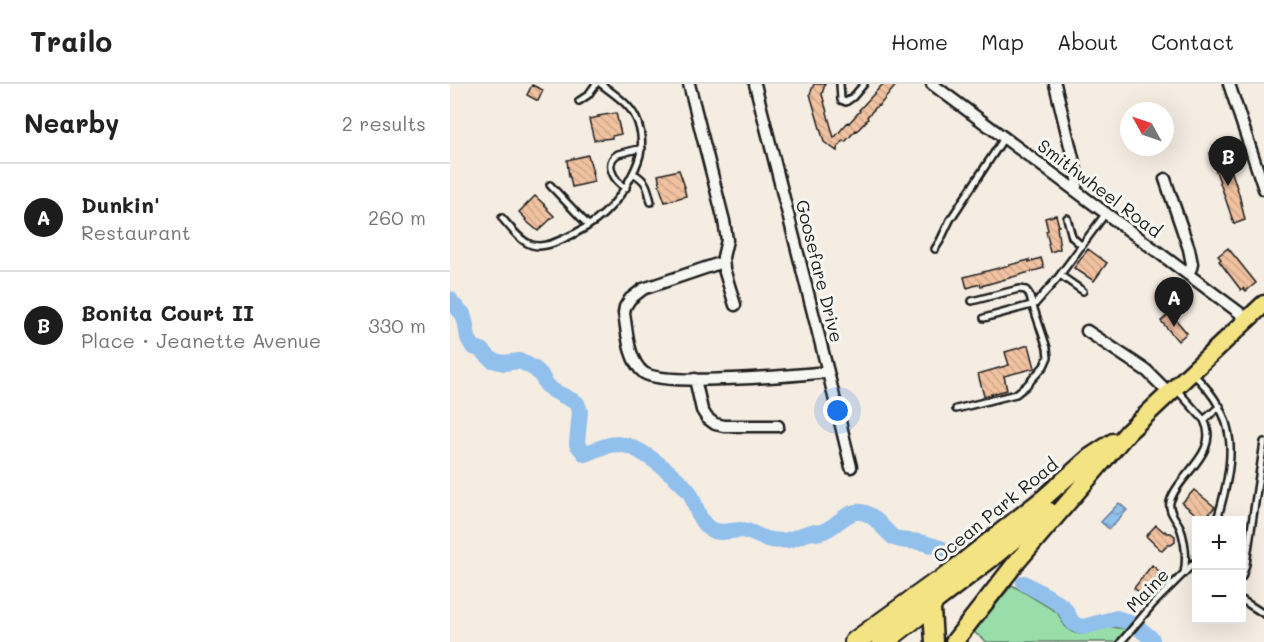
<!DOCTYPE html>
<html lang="en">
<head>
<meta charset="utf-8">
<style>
  body { margin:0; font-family:Mali,sans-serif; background:#f6f6f6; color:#222 }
  .controls { position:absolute; right:18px; bottom:18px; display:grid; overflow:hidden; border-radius:0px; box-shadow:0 6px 24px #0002 }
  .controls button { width:54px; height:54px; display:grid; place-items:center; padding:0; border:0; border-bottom:2px solid #e0e0e0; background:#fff; color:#222; font:30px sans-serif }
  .compass { position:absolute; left:670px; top:18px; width:54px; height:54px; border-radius:50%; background:#fff; box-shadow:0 6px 24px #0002; rotate:310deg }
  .you { position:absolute; left:388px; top:327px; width:21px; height:21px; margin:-15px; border:4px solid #fff; border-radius:50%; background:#1a73e8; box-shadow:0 0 0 9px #1a73e833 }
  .badge { display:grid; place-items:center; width:39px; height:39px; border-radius:50%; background:#1c1c1c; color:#fff; font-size:20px; font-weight:700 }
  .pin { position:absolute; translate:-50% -50px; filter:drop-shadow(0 2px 3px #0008) }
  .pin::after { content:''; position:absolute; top:32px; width:21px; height:18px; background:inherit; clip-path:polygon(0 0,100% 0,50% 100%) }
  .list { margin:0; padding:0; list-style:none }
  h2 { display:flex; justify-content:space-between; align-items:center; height:78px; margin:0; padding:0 24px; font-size:26px }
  h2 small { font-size:20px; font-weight:400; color:#767676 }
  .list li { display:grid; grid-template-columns:39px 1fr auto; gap:18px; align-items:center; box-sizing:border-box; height:108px; padding:0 24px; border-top:2px solid #e0e0e0 }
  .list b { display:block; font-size:22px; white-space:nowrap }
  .list p { margin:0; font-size:20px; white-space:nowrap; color:#767676 }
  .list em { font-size:20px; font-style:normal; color:#767676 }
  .map { position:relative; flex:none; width:814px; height:558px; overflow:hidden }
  header { display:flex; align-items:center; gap:36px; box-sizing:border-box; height:84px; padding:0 30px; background:#fff; border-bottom:2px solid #e0e0e0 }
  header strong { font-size:28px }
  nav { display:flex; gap:33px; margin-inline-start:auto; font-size:21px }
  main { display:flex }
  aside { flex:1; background:#fff }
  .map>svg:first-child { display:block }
</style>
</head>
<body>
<header>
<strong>Trailo</strong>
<nav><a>Home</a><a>Map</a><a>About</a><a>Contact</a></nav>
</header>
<main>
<aside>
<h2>Nearby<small>2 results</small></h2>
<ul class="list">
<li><span class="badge">A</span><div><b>Dunkin'</b><p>Restaurant</p></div><em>260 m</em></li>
<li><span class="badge">B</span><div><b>Bonita Court II</b><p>Place · Jeanette Avenue</p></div><em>330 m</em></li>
</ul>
</aside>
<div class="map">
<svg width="814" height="558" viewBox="0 0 814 558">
  <defs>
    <pattern id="water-waves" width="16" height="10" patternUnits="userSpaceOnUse" patternTransform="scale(1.5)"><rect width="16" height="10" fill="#91c0ec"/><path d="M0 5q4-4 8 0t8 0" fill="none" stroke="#7ca4ca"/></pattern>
    <pattern id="building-back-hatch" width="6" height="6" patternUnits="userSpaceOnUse" patternTransform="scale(1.5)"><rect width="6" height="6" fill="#f1c2a1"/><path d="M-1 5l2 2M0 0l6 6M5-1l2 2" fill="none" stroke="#cea68a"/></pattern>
  </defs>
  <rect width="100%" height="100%" fill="#f5ece2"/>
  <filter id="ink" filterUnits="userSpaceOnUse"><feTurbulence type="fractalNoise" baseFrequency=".0167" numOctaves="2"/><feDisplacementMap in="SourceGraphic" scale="12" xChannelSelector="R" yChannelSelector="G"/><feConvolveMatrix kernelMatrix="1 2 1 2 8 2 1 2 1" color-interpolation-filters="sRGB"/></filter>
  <g filter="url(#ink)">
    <path fill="#99deaa" stroke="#5a7d63" stroke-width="1.5" d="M 562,501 L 607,528 L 615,542 L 622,548 L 630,550 L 654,542 L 677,545 L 667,558 L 537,558 L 524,548 Z"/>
    <path fill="url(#water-waves)" stroke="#627e99" stroke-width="1.5" d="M 669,419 L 677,426 L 659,445 L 651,438 Z"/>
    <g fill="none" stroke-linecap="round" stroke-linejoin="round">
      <path stroke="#91c0ec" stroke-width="16" d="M 0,215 L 2,219 L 13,230 L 16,241 L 18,254 L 23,263 L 32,266 L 42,276 L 54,279 L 69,277 L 76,280 L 85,285 L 91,291 L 96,300 L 102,306 L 127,319 L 130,327 L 127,360 L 135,370 C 148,365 160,358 174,361 C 192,364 230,395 240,409 C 246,420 248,438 260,445 C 269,451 282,446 291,446 C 303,447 311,455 322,456 C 328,457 338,457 344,454 C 350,452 356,449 362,448 C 369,448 363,450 371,448 C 384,445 393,430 406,428 C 423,426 432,445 443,453 C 452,459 464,456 474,459 C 482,461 489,464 496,466
        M 574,499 C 585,506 603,514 613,523 C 622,532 618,541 633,543 L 667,534 L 678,538
        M 690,545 L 702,555 L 702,558"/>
    </g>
    <path fill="url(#building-back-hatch)" stroke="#1c1c1c" stroke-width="1.5" d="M 364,0 L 375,0 L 372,10 L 384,54 L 398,38 L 399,39 L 410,27 L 409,26 L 433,0 L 447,0 L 429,22 L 428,21 L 417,33 L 418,35 L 407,47 L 406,46 L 395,58 L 393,56 L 387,65 L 387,67 L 374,58 L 360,10 Z
      M 82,1 L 93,6 L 88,17 L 77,11 Z
      M 166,29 L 171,50 L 162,52 L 162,54 L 144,56 L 139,35 L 149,33 L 148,32 Z
      M 774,64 L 789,110 L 795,136 L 784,140 L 760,69 Z
      M 138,71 L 143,88 L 142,88 L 144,98 L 122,103 L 120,93 L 119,93 L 117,76 Z
      M 229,86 L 235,103 L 234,103 L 236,112 L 215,118 L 209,101 L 210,100 L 208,91 Z
      M 85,112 L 98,124 L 97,125 L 104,132 L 88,147 L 75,136 L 76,135 L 69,128 Z
      M 606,131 L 609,142 L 607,142 L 610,165 L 600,168 L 598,160 L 599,159 L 596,147 L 598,146 L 595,134 Z
      M 778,164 L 806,199 L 796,207 L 793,204 L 791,206 L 769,177 L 771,175 L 768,172 Z
      M 638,165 L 657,179 L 644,197 L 624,184 Z
      M 591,174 L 594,184 L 531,202 L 530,200 L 517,204 L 514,193 L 579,176 L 579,178 Z
      M 720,229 L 737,249 L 728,257 L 711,237 Z
      M 579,261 L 585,284 L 554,292 L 557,306 L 534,312 L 528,290 L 559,281 L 555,268 Z
      M 744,406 L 765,423 L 753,436 L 732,419 Z
      M 706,441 L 714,448 L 715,447 L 717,449 L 721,449 L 725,452 L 725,458 L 721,461 L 718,461 L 712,467 L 696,452 Z
      M 702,481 L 711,489 L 693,511 L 684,504 Z"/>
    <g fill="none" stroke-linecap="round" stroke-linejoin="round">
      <defs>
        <path id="service" d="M 390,0 L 391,16 L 396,18 L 403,13 L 414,0
          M 129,17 L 138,11 L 146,0
          M 183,89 C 198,98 197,103 201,118
          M 100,101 L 138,141
          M 176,104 C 164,97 153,79 168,70 L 192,64
          M 52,134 C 60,143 71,158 82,161 C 93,164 104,159 113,155 C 146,141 166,123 182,91 C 191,74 195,58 188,39 C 182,21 165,11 151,0
          M 617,134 L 622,153 L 631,161
          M 485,165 L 490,157 L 500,136 L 554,54
          M 610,191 L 633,207
          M 534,234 L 585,220 L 607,195 L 656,129
          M 743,290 C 792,335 784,377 767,436
          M 726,305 L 754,336 C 771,369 728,390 720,418 C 718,427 726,435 730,443 C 735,457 737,474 734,489
          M 506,325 L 566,310 L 576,302 L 594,282 L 598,273 L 597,264 L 579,210 L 576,206 L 569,205 L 522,217
          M 754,336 L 770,322
          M 792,493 L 796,480 L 814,358
          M 792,516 L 814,530
          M 671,558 L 703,520 L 746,477"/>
        <path id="minor" d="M 239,0 L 274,137 L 277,156 L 273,173 L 274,185 L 285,221
          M 305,0 L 378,288 L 401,383
          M 482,0 L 798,235
          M 605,0 L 628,95 L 625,106
          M 779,0 L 814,105
          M 715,95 L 739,165 L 742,180 L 741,184 L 738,190
          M 273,178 L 193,205 L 180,215 L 175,223 L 174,229 C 177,247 178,277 194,289 C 215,303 348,291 378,288
          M 637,247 L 697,287 L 719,309
          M 245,295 L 252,326 L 257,334 L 265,340 L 274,342 L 328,342"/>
        <path id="primary" d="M 482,520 L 541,475 L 599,427
          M 484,558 L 481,509 L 485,500 L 595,413 L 640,373 L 663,358
          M 504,558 L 565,480 L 678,348 L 814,220"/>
        <path id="motorway" d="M 405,558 L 485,500
          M 433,558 L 482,520"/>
      </defs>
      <use href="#service" stroke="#1c1c1c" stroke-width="10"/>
      <use href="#minor" stroke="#1c1c1c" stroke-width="15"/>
      <use href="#primary" stroke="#1c1c1c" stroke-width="21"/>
      <use href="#motorway" stroke="#1c1c1c" stroke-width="24"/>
      <use href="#service" stroke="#f6f6f2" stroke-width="5"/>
      <use href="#minor" stroke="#f6f6f2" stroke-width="10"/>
      <use href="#primary" stroke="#f4e382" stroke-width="16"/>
      <use href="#motorway" stroke="#f4e382" stroke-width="20"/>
    </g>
  </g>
  <g text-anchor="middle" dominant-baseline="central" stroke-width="6" stroke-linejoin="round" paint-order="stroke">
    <g font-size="18" fill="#1c1c1c" stroke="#f6f6f2">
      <text transform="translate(650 104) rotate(37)">Smithwheel Road</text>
      <text transform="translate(370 187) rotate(76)">Goosefare Drive</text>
      <text transform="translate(545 426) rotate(-39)">Ocean Park Road</text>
      <text transform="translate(697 506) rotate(-46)">Maine</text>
    </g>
  </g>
</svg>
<div class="controls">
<button>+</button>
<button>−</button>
</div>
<svg class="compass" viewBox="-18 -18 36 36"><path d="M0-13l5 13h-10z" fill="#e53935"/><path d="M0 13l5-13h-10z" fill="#767676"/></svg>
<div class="you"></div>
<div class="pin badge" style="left:724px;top:243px">A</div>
<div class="pin badge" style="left:778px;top:102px">B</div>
</div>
</main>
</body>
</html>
